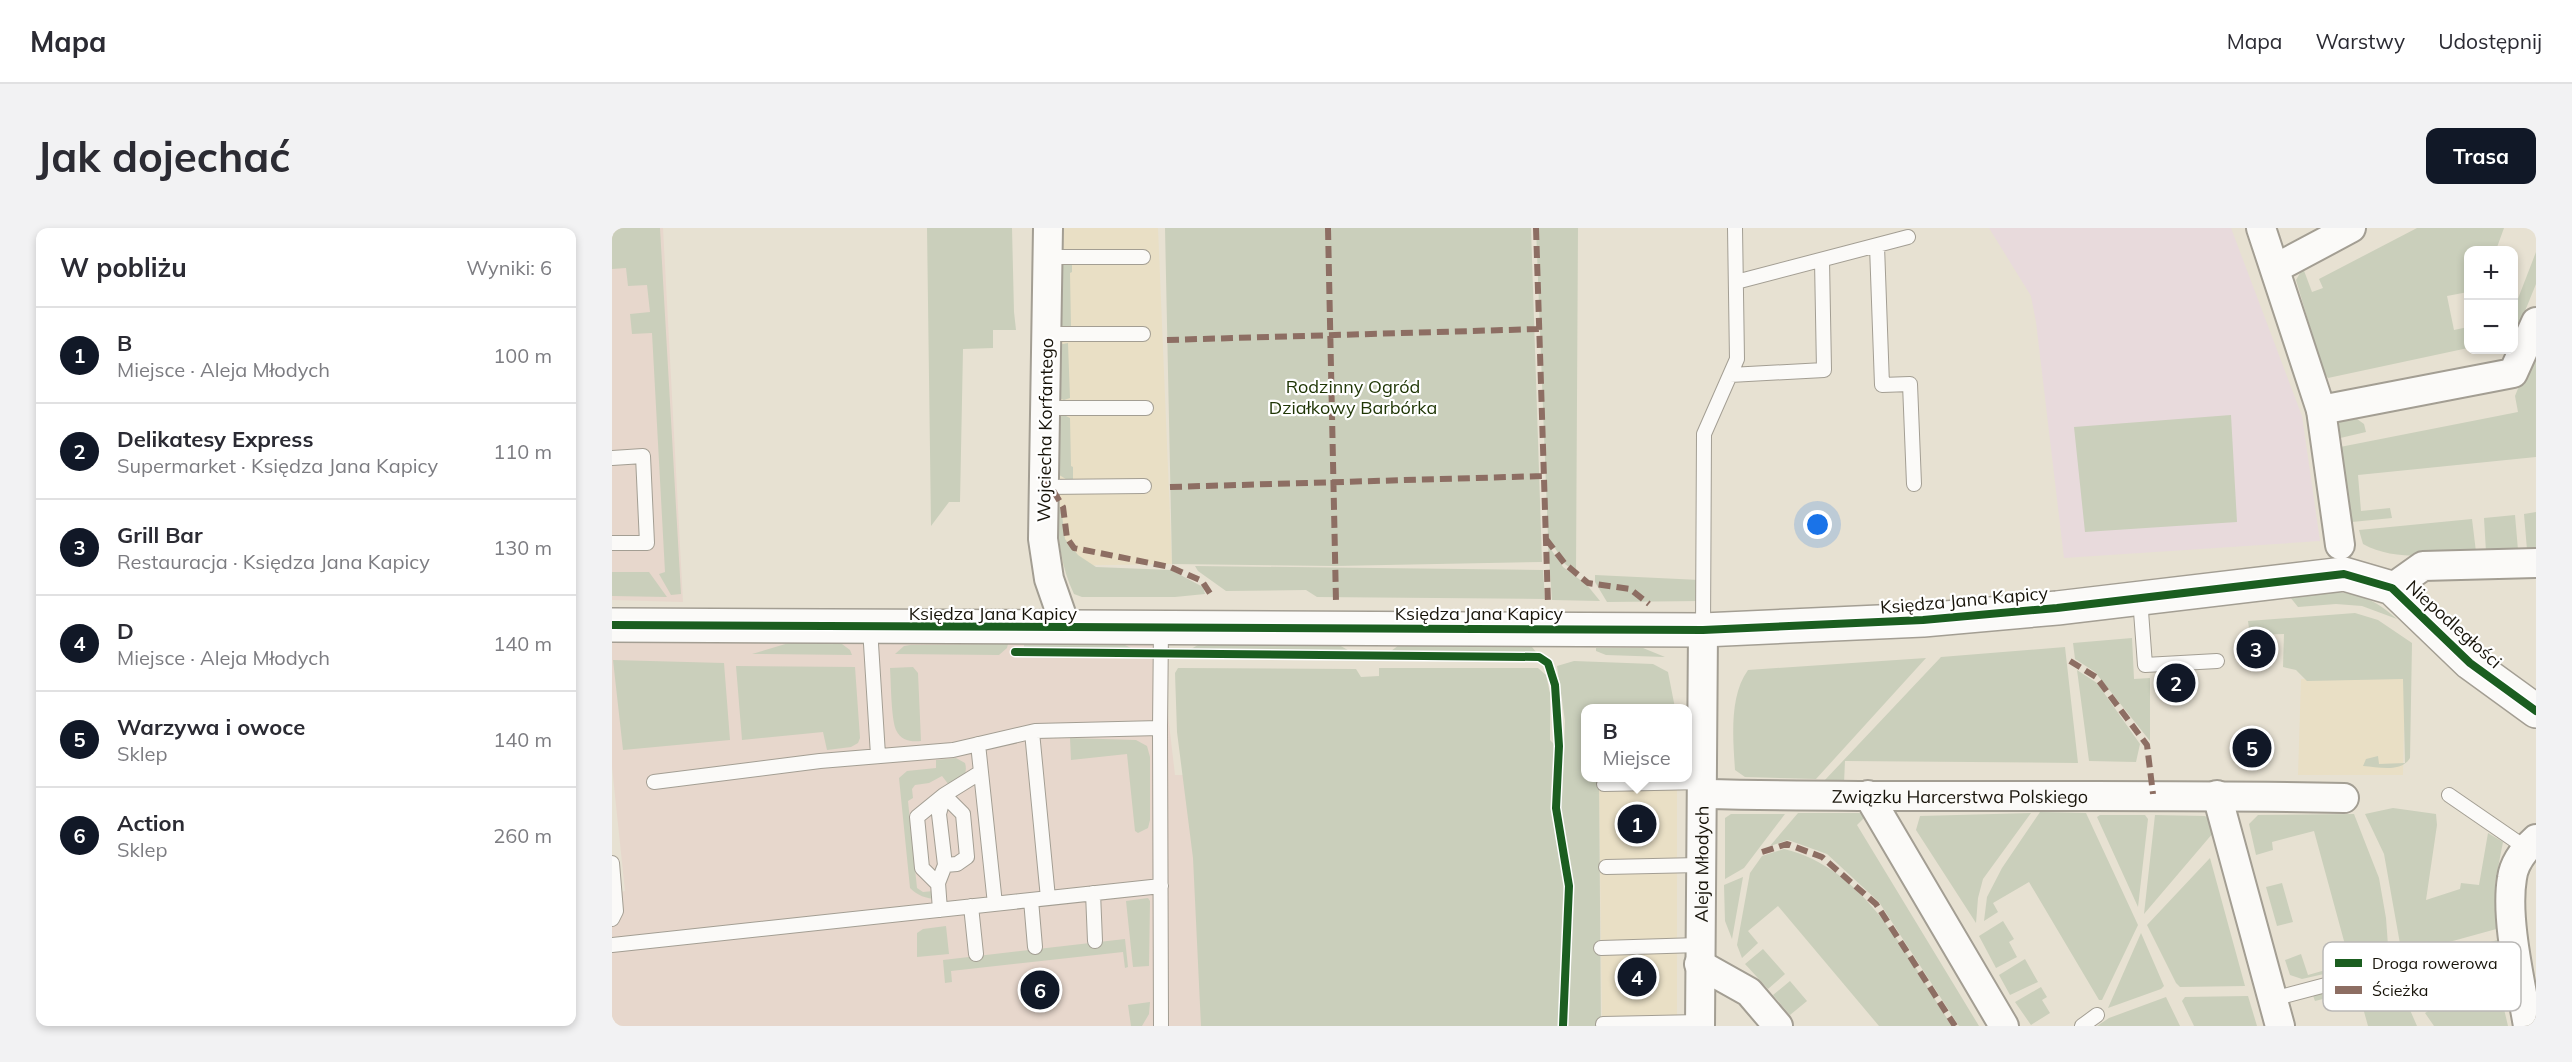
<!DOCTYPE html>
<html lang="pl">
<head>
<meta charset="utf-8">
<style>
  body { margin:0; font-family:Mulish,sans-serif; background:#f2f2f3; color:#2b2b33 }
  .controls { position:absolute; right:18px; top:18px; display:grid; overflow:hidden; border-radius:12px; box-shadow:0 3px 9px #0003 }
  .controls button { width:54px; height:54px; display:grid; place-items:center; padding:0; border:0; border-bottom:2px solid #e1e1e2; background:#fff; color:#2b2b33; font:30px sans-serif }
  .you { position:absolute; left:1206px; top:297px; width:21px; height:21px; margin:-15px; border:4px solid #fff; border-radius:50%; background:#1a73e8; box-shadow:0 0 0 9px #1a73e833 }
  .badge { display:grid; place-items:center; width:39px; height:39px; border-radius:50%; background:#111827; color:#fff; font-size:20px; font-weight:700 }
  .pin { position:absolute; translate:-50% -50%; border:3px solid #fff; box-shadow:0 2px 6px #0006 }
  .popup { position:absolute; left:969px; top:476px; width:111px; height:78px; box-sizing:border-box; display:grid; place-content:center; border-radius:12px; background:#fff; filter:drop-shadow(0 2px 4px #0005); font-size:20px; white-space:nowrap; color:#7c7c81 }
  .popup b { font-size:22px; color:#2b2b33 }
  .popup::after { content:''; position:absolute; left:50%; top:100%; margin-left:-12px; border:12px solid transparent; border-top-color:#fff }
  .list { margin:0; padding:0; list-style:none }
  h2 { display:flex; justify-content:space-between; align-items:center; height:78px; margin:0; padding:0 24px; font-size:26px }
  h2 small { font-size:20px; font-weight:400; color:#7c7c81 }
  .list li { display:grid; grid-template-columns:39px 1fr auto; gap:18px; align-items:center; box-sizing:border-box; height:96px; padding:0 24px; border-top:2px solid #e1e1e2 }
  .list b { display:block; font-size:22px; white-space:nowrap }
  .list p { margin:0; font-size:20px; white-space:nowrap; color:#7c7c81 }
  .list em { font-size:20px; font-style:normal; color:#7c7c81 }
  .map { position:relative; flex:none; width:1924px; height:798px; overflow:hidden; border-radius:12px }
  header { display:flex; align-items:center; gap:36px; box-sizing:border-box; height:84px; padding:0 30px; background:#fff; border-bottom:2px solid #e1e1e2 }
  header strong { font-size:28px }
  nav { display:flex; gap:33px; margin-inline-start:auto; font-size:21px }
  .intro { display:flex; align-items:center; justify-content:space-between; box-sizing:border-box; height:144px; padding:0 36px }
  h1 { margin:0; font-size:42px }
  .button { padding:15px 27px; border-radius:12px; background:#111827; color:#fff; font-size:21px; font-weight:700 }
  main { display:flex; gap:36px; padding:0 36px }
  aside { flex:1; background:#fff; border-radius:12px; box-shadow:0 3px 9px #0003 }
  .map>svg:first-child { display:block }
</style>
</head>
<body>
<header>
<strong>Mapa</strong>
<nav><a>Mapa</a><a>Warstwy</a><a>Udostępnij</a></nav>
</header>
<div class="intro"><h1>Jak dojechać</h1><a class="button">Trasa</a></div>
<main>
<aside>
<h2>W pobliżu<small>Wyniki: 6</small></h2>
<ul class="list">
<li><span class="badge">1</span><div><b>B</b><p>Miejsce · Aleja Młodych</p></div><em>100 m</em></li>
<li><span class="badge">2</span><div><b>Delikatesy Express</b><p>Supermarket · Księdza Jana Kapicy</p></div><em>110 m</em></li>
<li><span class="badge">3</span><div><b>Grill Bar</b><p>Restauracja · Księdza Jana Kapicy</p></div><em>130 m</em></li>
<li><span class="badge">4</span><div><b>D</b><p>Miejsce · Aleja Młodych</p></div><em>140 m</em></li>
<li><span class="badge">5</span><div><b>Warzywa i owoce</b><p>Sklep</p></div><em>140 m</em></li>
<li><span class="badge">6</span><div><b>Action</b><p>Sklep</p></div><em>260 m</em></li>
</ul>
</aside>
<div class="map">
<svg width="1924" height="798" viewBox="0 0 1924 798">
  <rect width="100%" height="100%" fill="#e7e1d2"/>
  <path fill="#e7d7cc" d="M 0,0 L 51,0 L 71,374 L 0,372 Z
    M 547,410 L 563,547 L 751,547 L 774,798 L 0,798 L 0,666 L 13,663 L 0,539 L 0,413 Z"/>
  <path fill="#e9dfc5" d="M 442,0 L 546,0 L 560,336 L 435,338 Z
    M 1793,446 L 1791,547 L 1686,547 L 1689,451 Z
    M 987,550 L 1065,550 L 1065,798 L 990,798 Z"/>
  <path fill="#e8dadc" d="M 1377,0 L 1619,0 L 1690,188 L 1708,313 L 1452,330 L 1424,94 L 1419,68 Z"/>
  <path fill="#cacfbb" d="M 0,0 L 48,0 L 69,366 L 59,367 L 47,346 L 53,344 L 40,105 L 20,106 L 18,86 L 38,84 L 35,57 L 16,58 L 14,40 L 0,41 Z
    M 315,0 L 400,0 L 402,84 L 404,102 L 381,102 L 381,120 L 351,121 L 348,274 L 337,274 L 319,298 Z
    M 553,0 L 919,0 L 930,334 L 723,338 L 560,336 Z
    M 924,0 L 966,0 L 964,344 L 953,336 L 936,309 Z
    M 1805,0 L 1892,0 L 1884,22 L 1856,22 L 1856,64 L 1835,68 L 1842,102 L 1856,99 L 1856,120 L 1716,150 L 1711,143 L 1684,52 L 1691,40 L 1700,64 L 1711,60 L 1707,51 Z
    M 1924,24 L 1924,56 L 1902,110 L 1902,81 Z
    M 444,34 L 460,35 L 460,44 L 458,45 L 459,98 L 455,102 L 446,102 Z
    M 456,115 L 458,170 L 452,172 L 444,169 L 446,117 Z
    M 1924,116 L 1924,229 L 1746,247 L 1749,283 L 1778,280 L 1780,290 L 1740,294 L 1728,219 L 1906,184 L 1903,168 Z
    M 452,187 L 458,190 L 459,238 L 461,239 L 461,251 L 457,253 L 444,245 L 444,189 Z
    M 1619,187 L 1625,294 L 1473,304 L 1462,199 Z
    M 1745,191 L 1752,196 L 1754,204 L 1724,211 L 1722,199 L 1731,192 Z
    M 446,274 L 450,287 L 453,311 L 466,327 L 484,339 L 559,342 L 591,359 L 593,366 L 563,369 L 470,369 L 462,366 C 448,337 445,305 446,274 Z
    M 1924,284 L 1924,321 L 1915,322 L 1912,286 Z
    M 1903,287 L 1906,322 L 1874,324 L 1872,290 Z
    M 1860,291 L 1864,324 C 1828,327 1783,334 1751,316 L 1747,302 Z
    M 936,317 L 951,339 L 975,357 L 988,373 L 940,372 Z
    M 583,338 L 931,342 L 933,371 L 705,369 L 694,362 L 614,363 L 586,343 Z
    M 0,344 L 37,344 L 55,369 L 0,368 Z
    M 983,347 L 1088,352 L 1089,373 L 995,374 L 983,354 Z
    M 1725,364 C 1752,367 1764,373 1785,391 L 1750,378 L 1724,376 L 1686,379 L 1678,369 Z
    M 1743,385 L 1766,392 L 1800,415 L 1798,530 C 1789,545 1767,539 1751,538 L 1754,531 L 1766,528 L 1767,536 L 1793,535 L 1791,451 L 1695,453 L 1684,442 L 1671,439 L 1672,406 L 1638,407 L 1636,393 Z
    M 1520,410 L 1522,451 L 1538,450 L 1538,513 L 1483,444 L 1463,431 L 1461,415 Z
    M 226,413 L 238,422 L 240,427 L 140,426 L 180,414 Z
    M 396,416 L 395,420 L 387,427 L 283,426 L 292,418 L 298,417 Z
    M 412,417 L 513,417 L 527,424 L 412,422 Z
    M 586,417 L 727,417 L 741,425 L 572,425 Z
    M 787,417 L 915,418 L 920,419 L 924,424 L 775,426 Z
    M 1453,419 L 1466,535 L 1233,533 L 1232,555 L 1212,553 L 1329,429 Z
    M 984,420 L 1031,420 L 1053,429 L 994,427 L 984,423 Z
    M 1314,430 L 1204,551 L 1133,549 L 1123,542 C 1121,511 1117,468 1136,442 Z
    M 1,432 L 112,435 L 118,512 L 11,522 Z
    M 962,433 L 1041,436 L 1056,444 L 1063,480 L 974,480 L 974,550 L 987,550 L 989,798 L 589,798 L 581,630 L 565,504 L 563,445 L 566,440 L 744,441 L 749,449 L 767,448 L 767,440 L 926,440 L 934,447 L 938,465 L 938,512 L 952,526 L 953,493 L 945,438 Z
    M 124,438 L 243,439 L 248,510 L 246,515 L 239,519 L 215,522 L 211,504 L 130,512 Z
    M 301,439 L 306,445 L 309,513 C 299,514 289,513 284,502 C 279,490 279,454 278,440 Z
    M 1465,442 L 1485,455 L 1528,516 L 1524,534 L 1477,533 Z
    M 458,510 L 524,512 L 535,518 L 538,529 L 538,592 L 536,600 L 526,605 L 523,603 L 515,526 L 459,532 Z
    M 344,530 L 353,535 C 357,549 347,552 337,557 L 330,548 L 317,555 L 303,557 L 300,561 L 301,570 L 296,573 L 305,660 L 311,664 L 322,663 L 325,671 C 314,671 305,667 298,660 L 287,550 L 295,543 L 324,540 L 324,532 Z
    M 1781,580 L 1824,586 L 1825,597 L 1814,672 L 1848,661 L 1849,655 L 1867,657 L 1876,605 L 1891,614 L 1883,655 L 1888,700 L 1790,727 L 1772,626 L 1753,586 Z
    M 1428,584 L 1474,585 L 1526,697 L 1490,772 L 1487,772 L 1417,654 L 1381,675 L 1386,684 L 1372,693 L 1375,669 L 1390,640 Z
    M 1186,585 L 1257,585 L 1245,597 L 1367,798 L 1347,798 L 1267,674 L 1215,626 L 1176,612 L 1158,618 Z
    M 1419,585 L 1371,651 L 1366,670 L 1364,695 L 1304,602 L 1308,588 Z
    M 1119,586 L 1173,586 L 1132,640 L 1113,651 L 1113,590 Z
    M 1742,586 L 1767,650 L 1774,690 L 1777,731 L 1690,751 L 1678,747 L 1673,732 L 1689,726 L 1696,747 L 1738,735 L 1702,603 L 1660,614 L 1661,622 L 1644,627 L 1637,596 L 1646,587 Z
    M 1488,587 L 1533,587 L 1536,591 L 1526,679 L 1485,589 Z
    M 1543,587 L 1593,588 L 1600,593 L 1601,605 L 1532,686 Z
    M 1172,621 C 1256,641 1297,732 1340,798 L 1267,798 L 1166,678 L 1136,703 L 1146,715 L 1130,730 L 1125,717 L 1138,645 L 1150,628 Z
    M 1598,630 L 1633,758 L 1568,759 L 1564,755 L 1535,697 Z
    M 1131,649 L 1120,711 L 1113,693 L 1112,657 Z
    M 1670,655 L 1681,694 L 1665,698 L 1654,659 Z
    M 536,670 L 538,673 L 537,738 L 521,739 L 514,673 Z
    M 1391,693 L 1402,711 L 1397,714 L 1405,729 L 1384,740 L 1367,708 Z
    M 334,698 L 337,726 L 305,729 L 305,705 L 311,701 Z
    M 1529,705 L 1552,758 L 1549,761 L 1496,780 Z
    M 1893,710 L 1892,717 L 1880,720 L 1879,725 L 1896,798 L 1822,798 L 1813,785 L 1816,783 L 1811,758 L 1800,758 L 1794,737 Z
    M 513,711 L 516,739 L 513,740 L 511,724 L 339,743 L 340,754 L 333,755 L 331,732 Z
    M 1151,721 L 1173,746 L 1156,761 L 1133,736 Z
    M 1413,731 L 1426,754 L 1398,767 L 1387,747 Z
    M 1781,743 L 1805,798 L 1756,798 L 1746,762 L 1703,773 L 1700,765 Z
    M 1178,753 L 1195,773 L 1178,787 L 1161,767 Z
    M 1429,759 L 1435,769 L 1430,772 L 1438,785 L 1419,797 L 1403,774 Z
    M 1636,768 L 1645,798 L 1582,798 L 1570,773 L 1573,769 Z
    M 1554,769 L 1568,798 L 1485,798 L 1497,790 Z
    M 538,774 L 537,786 L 530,798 L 519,798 L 516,777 Z"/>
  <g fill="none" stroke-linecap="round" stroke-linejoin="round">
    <defs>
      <path id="service" d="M 1265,18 L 1270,157 L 1298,156 L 1302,256
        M 435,29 L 531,29
        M 1124,54 L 1296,9
        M 434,106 L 531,106
        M 1118,147 L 1212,142 L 1210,32
        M 432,180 L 534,180
        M 0,230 L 31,228 L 35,315 L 0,315
        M 432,259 L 532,258
        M 1528,370 L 1533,437 L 1605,433
        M 258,400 L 266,527
        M 1091,402 L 1092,206 L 1125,131 L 1123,0
        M 548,500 L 549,798
        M 420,504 L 436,670
        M 366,516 L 383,676
        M 42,554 L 208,533 L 341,522 L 423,503 L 548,500 L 549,400
        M 992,556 L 1092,554
        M 1837,567 L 1914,620
        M 0,635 L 4,683 L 0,691
        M 994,639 L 1088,637
        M 326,656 L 310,640 L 305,589 L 332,567 L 351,586 L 355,629 L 345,636 L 333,637
        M 481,665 L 483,713
        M 419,672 L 423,719
        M 359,678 L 364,726
        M 328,682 L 326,655 L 333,637 L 327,586 L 332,567 L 369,544
        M 0,717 L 549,658
        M 989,720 L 1087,717
        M 1661,771 L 1744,749
        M 991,796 L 1088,794
        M 1470,798 L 1485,787"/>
      <g id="minor">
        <path d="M 436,0 L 431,311 L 437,351 L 454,400"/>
        <path d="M 1649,0 L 1709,182 L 1728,317"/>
        <path d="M 1664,40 L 1739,0"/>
        <path d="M 1709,182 L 1901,145 L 1924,94"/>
        <path d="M 1780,360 L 1811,338 L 1924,335"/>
        <path id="s1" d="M 1092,566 C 1305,571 1518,565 1732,570"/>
        <path d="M 1256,567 L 1392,798"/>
        <path d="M 1605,567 L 1668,798"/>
        <path d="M 1087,736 L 1137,764 L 1166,798"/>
        <path id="s2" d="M 1088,798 L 1091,402"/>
        <path d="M 1916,798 C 1909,756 1893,691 1900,650 C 1902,634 1913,621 1924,611"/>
      </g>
      <path id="tertiary" d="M 0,397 L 1091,402 L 1311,392 L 1445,380 L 1732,346 L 1780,360 L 1858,435 L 1924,483"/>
    </defs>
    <use href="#service" stroke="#a39e93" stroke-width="16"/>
    <use href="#minor" stroke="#a39e93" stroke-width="32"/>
    <use href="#tertiary" stroke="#a39e93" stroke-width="36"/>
    <use href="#service" stroke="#fbfaf8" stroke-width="14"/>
    <use href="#minor" stroke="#fbfaf8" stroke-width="28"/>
    <use href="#tertiary" stroke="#fbfaf8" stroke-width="33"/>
    <path stroke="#8d6e63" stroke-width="6" stroke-dasharray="12 6" stroke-linecap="butt" d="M 716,0 L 724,374
      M 924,0 L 936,376
      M 555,112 L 927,101
      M 432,247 L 451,279 L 455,310 L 462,320 L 558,339 L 590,353 L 599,367
      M 558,259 L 932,248
      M 934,311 L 953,336 L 976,355 L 1018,361 L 1037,376
      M 1458,433 L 1484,449 L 1535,517 L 1541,566
      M 1150,624 L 1175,616 L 1210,629 L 1264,676 L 1343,798"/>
    <defs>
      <path id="cycleway" d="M 0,397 L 1091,402 L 1311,392 L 1445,380 L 1732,346 L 1780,360 L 1858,435 L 1924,483
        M 403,424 L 927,429 L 936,435 L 943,457 L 947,518 L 944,580 L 957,658 L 951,798"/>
    </defs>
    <use href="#cycleway" stroke="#fff" stroke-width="11"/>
    <use href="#cycleway" stroke="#1b5e20" stroke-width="8"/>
  </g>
  <g text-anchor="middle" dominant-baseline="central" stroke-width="4.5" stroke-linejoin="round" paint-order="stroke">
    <g font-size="18" fill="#1e3504" stroke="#fff">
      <text x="741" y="158">Rodzinny Ogród<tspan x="741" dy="21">Działkowy Barbórka</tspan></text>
    </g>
    <g font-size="18" fill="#18140a" stroke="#fff">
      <text transform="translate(433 202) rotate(-89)">Wojciecha Korfantego</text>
      <text transform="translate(1352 372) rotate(-5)">Księdza Jana Kapicy</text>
      <text x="381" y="385">Księdza Jana Kapicy</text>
      <text x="867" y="385">Księdza Jana Kapicy</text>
      <text transform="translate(1842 396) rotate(42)">Niepodległości</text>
      <text stroke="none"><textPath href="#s1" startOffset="256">Związku Harcerstwa Polskiego</textPath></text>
      <text stroke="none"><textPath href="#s2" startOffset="162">Aleja Młodych</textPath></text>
    </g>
  </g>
  <rect x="1711" y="714" width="198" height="69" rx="9" fill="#fff" stroke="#bab8b6" stroke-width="1.5"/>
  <rect x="1723" y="731" width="27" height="8" fill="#1b5e20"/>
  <rect x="1723" y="758" width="27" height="8" fill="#8d6e63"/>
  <g font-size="16" fill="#18140a">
    <text x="1760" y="741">Droga rowerowa</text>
    <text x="1760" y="768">Ścieżka</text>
  </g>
</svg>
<div class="controls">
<button>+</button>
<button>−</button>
</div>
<div class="you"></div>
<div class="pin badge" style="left:1025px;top:596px">1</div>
<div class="popup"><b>B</b>Miejsce</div>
<div class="pin badge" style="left:1564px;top:455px">2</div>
<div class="pin badge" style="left:1644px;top:421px">3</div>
<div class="pin badge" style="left:1025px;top:749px">4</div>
<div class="pin badge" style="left:1640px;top:520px">5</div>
<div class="pin badge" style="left:428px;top:762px">6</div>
</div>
</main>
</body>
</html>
